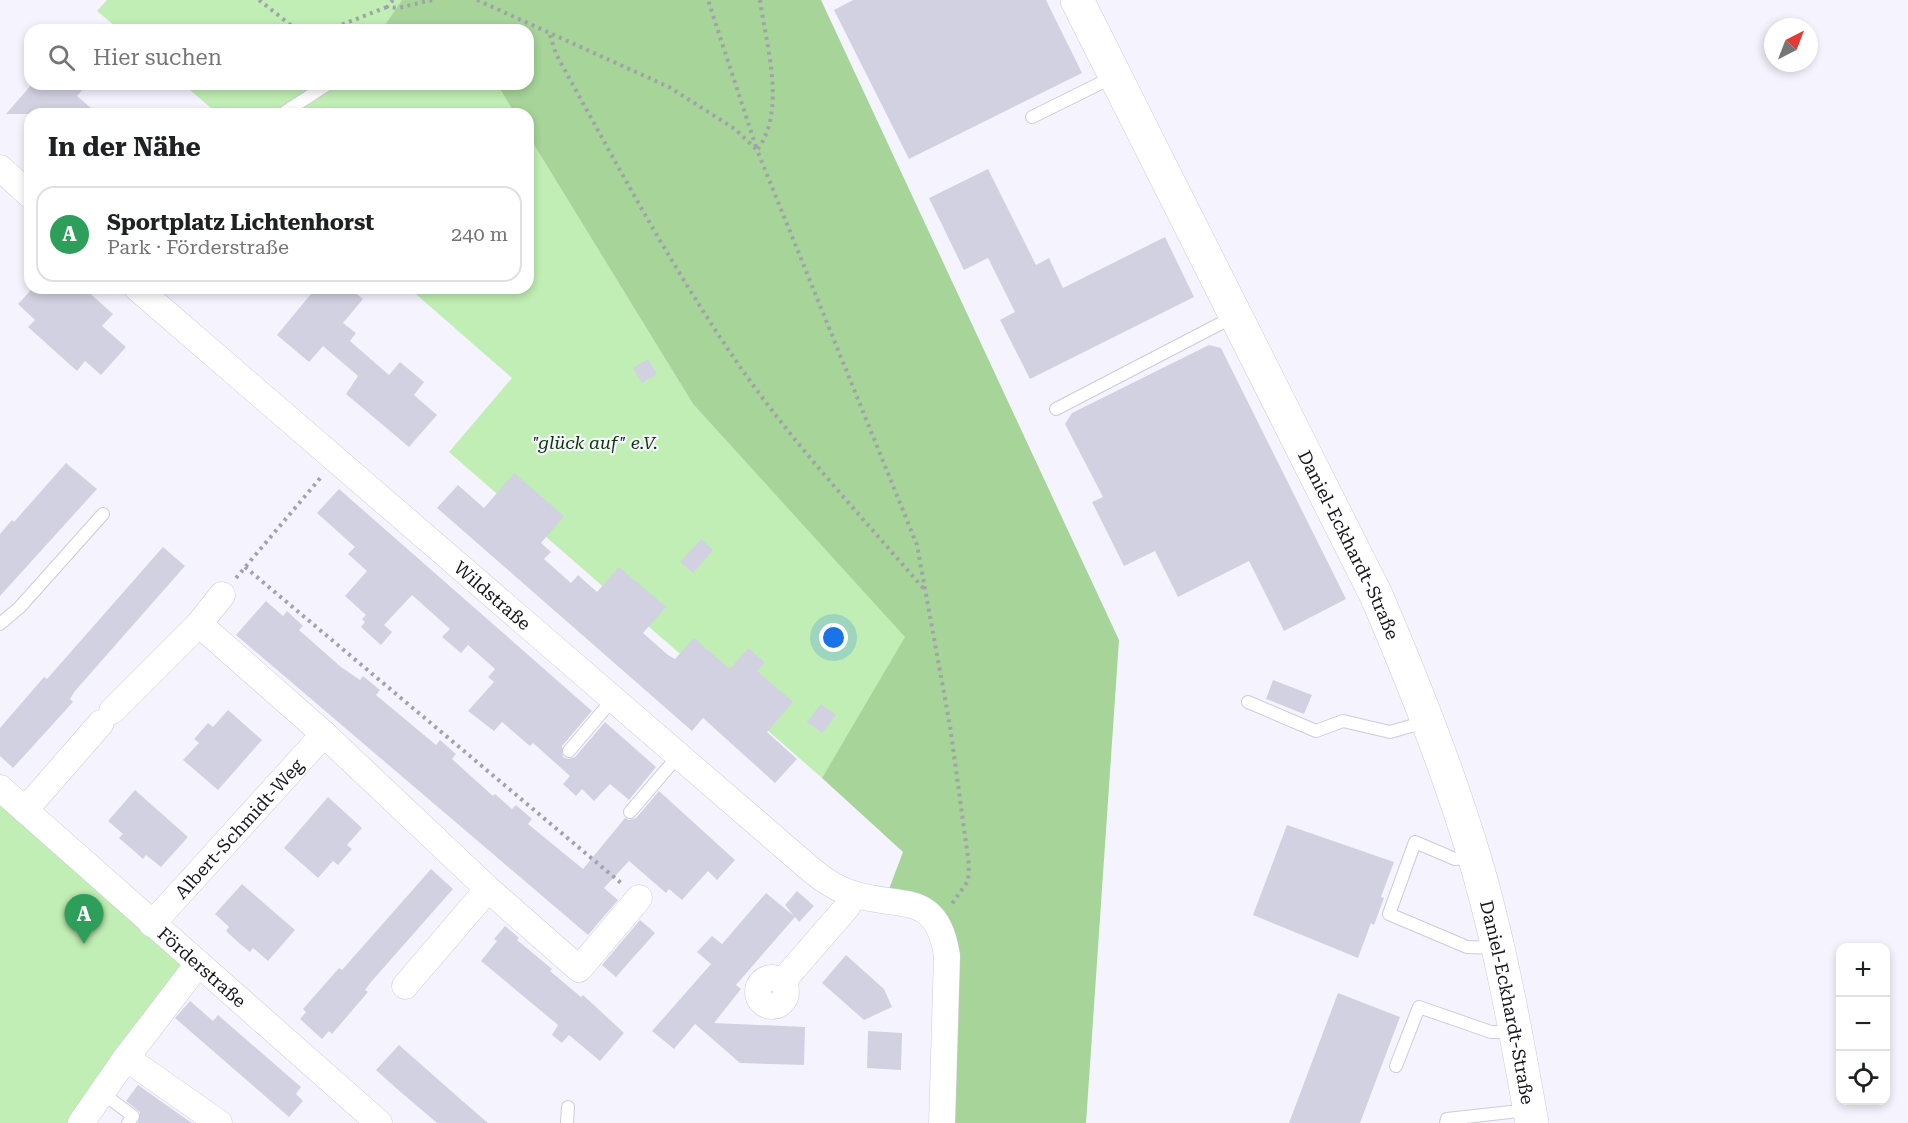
<!DOCTYPE html>
<html lang="de">
<head>
<meta charset="utf-8">
<style>
  body { margin:0; font-family:"Roboto Serif",serif; background:#f6f6f6; color:#202124 }
  .controls { position:absolute; right:18px; bottom:18px; display:grid; overflow:hidden; border-radius:12px; box-shadow:0 3px 9px #0003 }
  .controls button { width:54px; height:54px; display:grid; place-items:center; padding:0; border:0; border-bottom:2px solid #e0e0e0; background:#fff; color:#202124; font:30px sans-serif }
  .compass { position:absolute; left:1764px; top:18px; width:54px; height:54px; border-radius:50%; background:#fff; box-shadow:0 3px 9px #0003; rotate:42deg }
  .you { position:absolute; left:834px; top:638px; width:21px; height:21px; margin:-15px; border:4px solid #fff; border-radius:50%; background:#1a73e8; box-shadow:0 0 0 9px #1a73e833 }
  .badge { display:grid; place-items:center; width:39px; height:39px; border-radius:50%; background:#7c3aed; color:#fff; font-size:20px; font-weight:700 }
  .pin { position:absolute; translate:-50% -50px; filter:drop-shadow(0 2px 3px #0008) }
  .pin::after { content:''; position:absolute; top:32px; width:21px; height:18px; background:inherit; clip-path:polygon(0 0,100% 0,50% 100%) }
  .list { margin:0; padding:0; list-style:none }
  h2 { display:flex; justify-content:space-between; align-items:center; height:78px; margin:0; padding:0 24px; font-size:26px }
  h2 small { font-size:20px; font-weight:400; color:#757577 }
  .list li { display:grid; grid-template-columns:39px 1fr auto; gap:18px; align-items:center; box-sizing:border-box; height:96px; margin:0 12px 12px; padding:0 12px; border:2px solid #e0e0e0; border-radius:18px }
  .list b { display:block; font-size:22px; white-space:nowrap }
  .list p { margin:0; font-size:20px; white-space:nowrap; color:#757577 }
  .list em { font-size:20px; font-style:normal; color:#757577 }
  .icon { flex:none; width:33px; height:33px; fill:none; stroke:currentColor; stroke-width:2; stroke-linecap:round; stroke-linejoin:round }
  .map { position:relative; flex:none; width:1908px; height:1123px; overflow:hidden }
  .search { position:absolute; background:#fff; box-shadow:0 3px 9px #0003; left:24px; top:24px; width:510px; height:66px; display:flex; align-items:center; gap:15px; box-sizing:border-box; padding:0 21px; border-radius:18px; color:#757577; font-size:22px }
  .panel { position:absolute; background:#fff; box-shadow:0 3px 9px #0003; left:24px; top:108px; width:510px; height:186px; border-radius:18px }
  .map>svg:first-child { display:block }
</style>
</head>
<body>
<div class="map">
<svg width="1908" height="1123" viewBox="0 0 1908 1123">
  <rect width="100%" height="100%" fill="#f5f4fe"/>
  <path fill="#c0eeb4" d="M 107,0 L 402,0 L 384,26 L 384,30 L 120,30 L 97,11 Z
    M 183,84 L 320,84 L 273,114 L 218,114 Z
    M 335,84 L 497,84 L 515,114 L 288,114 Z
    M 528,135 L 693,404 L 906,637 L 822,778 L 449,452 L 512,378 L 409,288 L 528,288 Z
    M 0,794 L 190,965 L 75,1123 L 0,1123 Z"/>
  <path fill="#a6d499" d="M 402,0 L 821,0 L 1119,640 L 1086,1123 L 943,1123 L 948,937 L 886,897 L 903,852 L 822,778 L 905,637 L 693,404 L 528,135 L 528,114 L 515,114 L 497,84 L 528,84 L 528,30 L 464,30 L 459,24 L 448,30 L 384,30 L 384,26 Z"/>
  <path fill="#d2d1e1" d="M 853,0 L 1046,0 L 1082,73 L 909,159 L 834,10 Z
    M 32,84 L 88,84 L 77,96 L 98,114 L 6,114 Z
    M 988,169 L 1036,265 L 1049,258 L 1063,288 L 1165,237 L 1194,297 L 1030,379 L 1000,320 L 1015,312 L 988,258 L 964,270 L 929,198 Z
    M 33,288 L 84,288 L 113,314 L 102,326 L 126,347 L 101,375 L 85,361 L 77,371 L 28,327 L 35,320 L 18,304 Z
    M 316,288 L 349,288 L 363,299 L 343,323 L 356,333 L 350,341 L 389,375 L 400,362 L 424,382 L 414,395 L 437,415 L 409,447 L 346,394 L 358,376 L 323,346 L 309,362 L 277,335 Z
    M 1209,345 L 1221,348 L 1346,599 L 1284,631 L 1249,561 L 1178,597 L 1155,551 L 1124,566 L 1092,502 L 1103,497 L 1065,424 L 1072,413 Z
    M 648,359 L 657,374 L 642,383 L 633,368 Z
    M 66,463 L 97,489 L 0,596 L 0,534 L 12,520 L 14,522 Z
    M 514,473 L 564,516 L 541,543 L 551,552 L 544,559 L 571,583 L 578,575 L 597,592 L 619,567 L 666,607 L 643,633 L 668,655 L 675,659 L 694,638 L 730,669 L 748,648 L 765,662 L 757,671 L 793,702 L 767,732 L 797,759 L 775,783 L 703,718 L 692,731 L 437,508 L 458,485 L 484,508 Z
    M 339,489 L 592,711 L 562,746 L 563,757 L 568,759 L 575,757 L 605,722 L 656,767 L 629,800 L 610,784 L 594,801 L 582,789 L 576,796 L 563,784 L 570,776 L 533,743 L 530,746 L 502,722 L 494,731 L 468,711 L 494,682 L 488,677 L 495,669 L 468,645 L 461,653 L 442,637 L 450,629 L 412,595 L 384,625 L 392,632 L 381,645 L 361,627 L 365,622 L 362,619 L 366,615 L 345,596 L 367,571 L 348,554 L 355,547 L 317,513 Z
    M 701,539 L 713,550 L 693,573 L 680,562 Z
    M 163,547 L 185,566 L 75,691 L 70,699 L 73,702 L 13,768 L 0,756 L 0,728 L 44,677 L 47,679 Z
    M 266,601 L 283,616 L 287,611 L 303,626 L 299,630 L 341,667 L 360,680 L 363,676 L 380,690 L 376,695 L 436,745 L 440,740 L 456,754 L 452,759 L 493,796 L 495,794 L 512,809 L 516,805 L 532,819 L 528,824 L 583,869 L 625,818 L 629,820 L 636,818 L 659,791 L 735,860 L 717,880 L 708,871 L 682,900 L 669,889 L 666,893 L 629,861 L 604,888 L 618,900 L 588,935 L 236,635 Z
    M 1273,680 L 1312,695 L 1304,714 L 1266,699 Z
    M 821,704 L 836,715 L 822,733 L 807,722 Z
    M 228,710 L 262,740 L 218,790 L 183,760 L 199,743 L 194,739 L 208,723 L 213,727 Z
    M 135,790 L 188,837 L 161,867 L 146,855 L 143,859 L 134,851 L 119,838 L 123,834 L 108,821 Z
    M 328,797 L 362,828 L 347,845 L 352,849 L 338,865 L 333,861 L 318,878 L 284,848 Z
    M 1287,825 L 1394,862 L 1381,897 L 1384,898 L 1374,925 L 1371,923 L 1358,958 L 1253,915 Z
    M 431,869 L 453,889 L 371,982 L 365,990 L 368,992 L 332,1034 L 329,1031 L 322,1039 L 300,1019 L 306,1012 L 303,1009 L 339,968 L 342,970 Z
    M 242,884 L 295,930 L 268,961 L 253,948 L 250,952 L 240,944 L 226,931 L 229,927 L 215,914 Z
    M 797,891 L 814,906 L 799,922 L 795,917 L 736,985 L 741,989 L 714,1023 L 805,1027 L 804,1065 L 740,1063 L 695,1024 L 674,1049 L 652,1031 L 711,964 L 697,952 L 712,936 L 722,944 L 766,893 L 794,916 L 785,905 Z
    M 640,920 L 655,933 L 616,977 L 602,965 Z
    M 505,926 L 519,938 L 517,940 L 552,969 L 550,971 L 581,997 L 583,995 L 624,1033 L 600,1061 L 569,1035 L 562,1043 L 552,1035 L 558,1025 L 481,961 L 497,941 L 494,939 Z
    M 846,955 L 884,989 L 892,1007 L 864,1020 L 822,983 Z
    M 1338,993 L 1400,1017 L 1360,1123 L 1289,1123 Z
    M 190,1001 L 213,1021 L 218,1015 L 301,1087 L 296,1094 L 303,1101 L 289,1117 L 175,1018 Z
    M 868,1031 L 902,1033 L 901,1070 L 867,1068 Z
    M 399,1045 L 458,1097 L 488,1123 L 437,1123 L 396,1088 L 376,1070 Z
    M 138,1085 L 169,1107 L 192,1123 L 138,1123 L 140,1112 L 126,1101 Z"/>
  <g fill="none" stroke-linecap="round" stroke-linejoin="round">
    <defs>
      <path id="lane" d="M 282,114 L 328,84
        M 1032,117 L 1113,77
        M 1056,409 L 1235,316
        M 0,624 L 20,607 L 103,514
        M 1248,702 L 1316,731 L 1343,721 L 1390,732 L 1425,722
        M 569,751 L 613,699
        M 630,812 L 678,756
        M 1473,857 L 1455,859 L 1415,842 L 1389,914 L 1467,947 L 1498,948
        M 1396,1066 L 1419,1007 L 1491,1032 L 1515,1032
        M 102,1093 L 133,1116 L 128,1123
        M 567,1123 L 568,1107
        M 1446,1123 L 1447,1119 L 1529,1110"/>
      <g id="street">
        <path d="M 0,168 L 30,195"/>
        <path id="s1" d="M 137,288 L 809,868 C 822,879 836,889 853,894 C 901,909 937,890 947,956 L 942,1123"/>
        <path d="M 112,711 L 199,624 L 222,595"/>
        <path d="M 324,734 L 488,889 L 405,986"/>
        <path id="s2" d="M 0,788 L 379,1123"/>
        <path d="M 25,810 L 101,723"/>
        <path d="M 488,889 L 579,969 L 639,898"/>
        <path id="s3" d="M 152,924 L 324,734 L 199,624"/>
        <circle cx="772" cy="992" r="14"/>
        <path d="M 782,982 L 847,907 L 853,894"/>
        <path d="M 126,1058 L 219,1123"/>
        <path d="M 81,1123 L 126,1058 L 198,964"/>
      </g>
      <g id="secondary">
        <path id="s4" d="M 1077,0 L 1376,595 C 1413,681 1447,766 1474,856 C 1500,943 1516,1033 1532,1123"/>
      </g>
    </defs>
    <use href="#lane" stroke="#cccbda" stroke-width="14"/>
    <use href="#street" stroke="#cccbda" stroke-width="27"/>
    <use href="#secondary" stroke="#cccbda" stroke-width="34"/>
    <path stroke="#a3a2aa" stroke-width="4" stroke-dasharray="3 4.5" stroke-linecap="butt" d="M 259,0 L 297,30
      M 393,0 L 387,7 L 398,8 L 432,0
      M 477,0 L 669,87 L 735,129 L 757,150 L 708,0
      M 760,0 C 766,45 787,111 757,150 L 917,545 L 950,726 L 969,865 L 968,881 L 951,905
      M 328,30 L 387,7
      M 550,35 L 556,54 C 615,161 673,271 743,371 C 797,448 862,517 923,588
      M 245,567 L 621,883
      M 236,578 L 322,476"/>
    <use href="#lane" stroke="#fff" stroke-width="12"/>
    <use href="#street" stroke="#fff" stroke-width="26"/>
    <use href="#secondary" stroke="#fff" stroke-width="33"/>
  </g>
  <g text-anchor="middle" dominant-baseline="central" stroke-width="4.5" stroke-linejoin="round" paint-order="stroke">
    <g font-size="18" font-style="italic" fill="#0b3800" stroke="#f5f4fe">
      <text x="595" y="442">"glück auf" e.V.</text>
    </g>
    <g font-size="18" fill="#15151a" stroke="#f5f4fe">
      <text stroke="none"><textPath href="#s4" startOffset="609">Daniel-Eckhardt-Straße</textPath></text>
      <text stroke="none"><textPath href="#s1" startOffset="470">Wildstraße</textPath></text>
      <text stroke="none"><textPath href="#s3" startOffset="129">Albert-Schmidt-Weg</textPath></text>
      <text stroke="none"><textPath href="#s2" startOffset="270">Förderstraße</textPath></text>
      <text stroke="none"><textPath href="#s4" startOffset="1095">Daniel-Eckhardt-Straße</textPath></text>
    </g>
  </g>
</svg>
<div class="controls">
<button>+</button>
<button>−</button>
<button><svg class="icon" aria-label="locate" viewBox="0 0 24 24"><circle cx="12" cy="12" r="6"/><path d="M12 2v4M12 18v4M2 12h4M18 12h4"/></svg></button>
</div>
<svg class="compass" viewBox="-18 -18 36 36"><path d="M0-13l5 13h-10z" fill="#e53935"/><path d="M0 13l5-13h-10z" fill="#757577"/></svg>
<div class="you"></div>
<div class="pin badge" style="left:84px;top:944px;background:#2e9e5b">A</div>
<div class="search"><svg class="icon" aria-label="search" viewBox="0 0 24 24"><circle cx="10" cy="10" r="6"/><path d="M15 15l6 6"/></svg>Hier suchen</div>
<section class="panel">
<h2>In der Nähe<small></small></h2>
<ul class="list">
<li><span class="badge" style="background:#2e9e5b">A</span><div><b>Sportplatz Lichtenhorst</b><p>Park · Förderstraße</p></div><em>240 m</em></li>
</ul>
</section>
</div>
</body>
</html>
